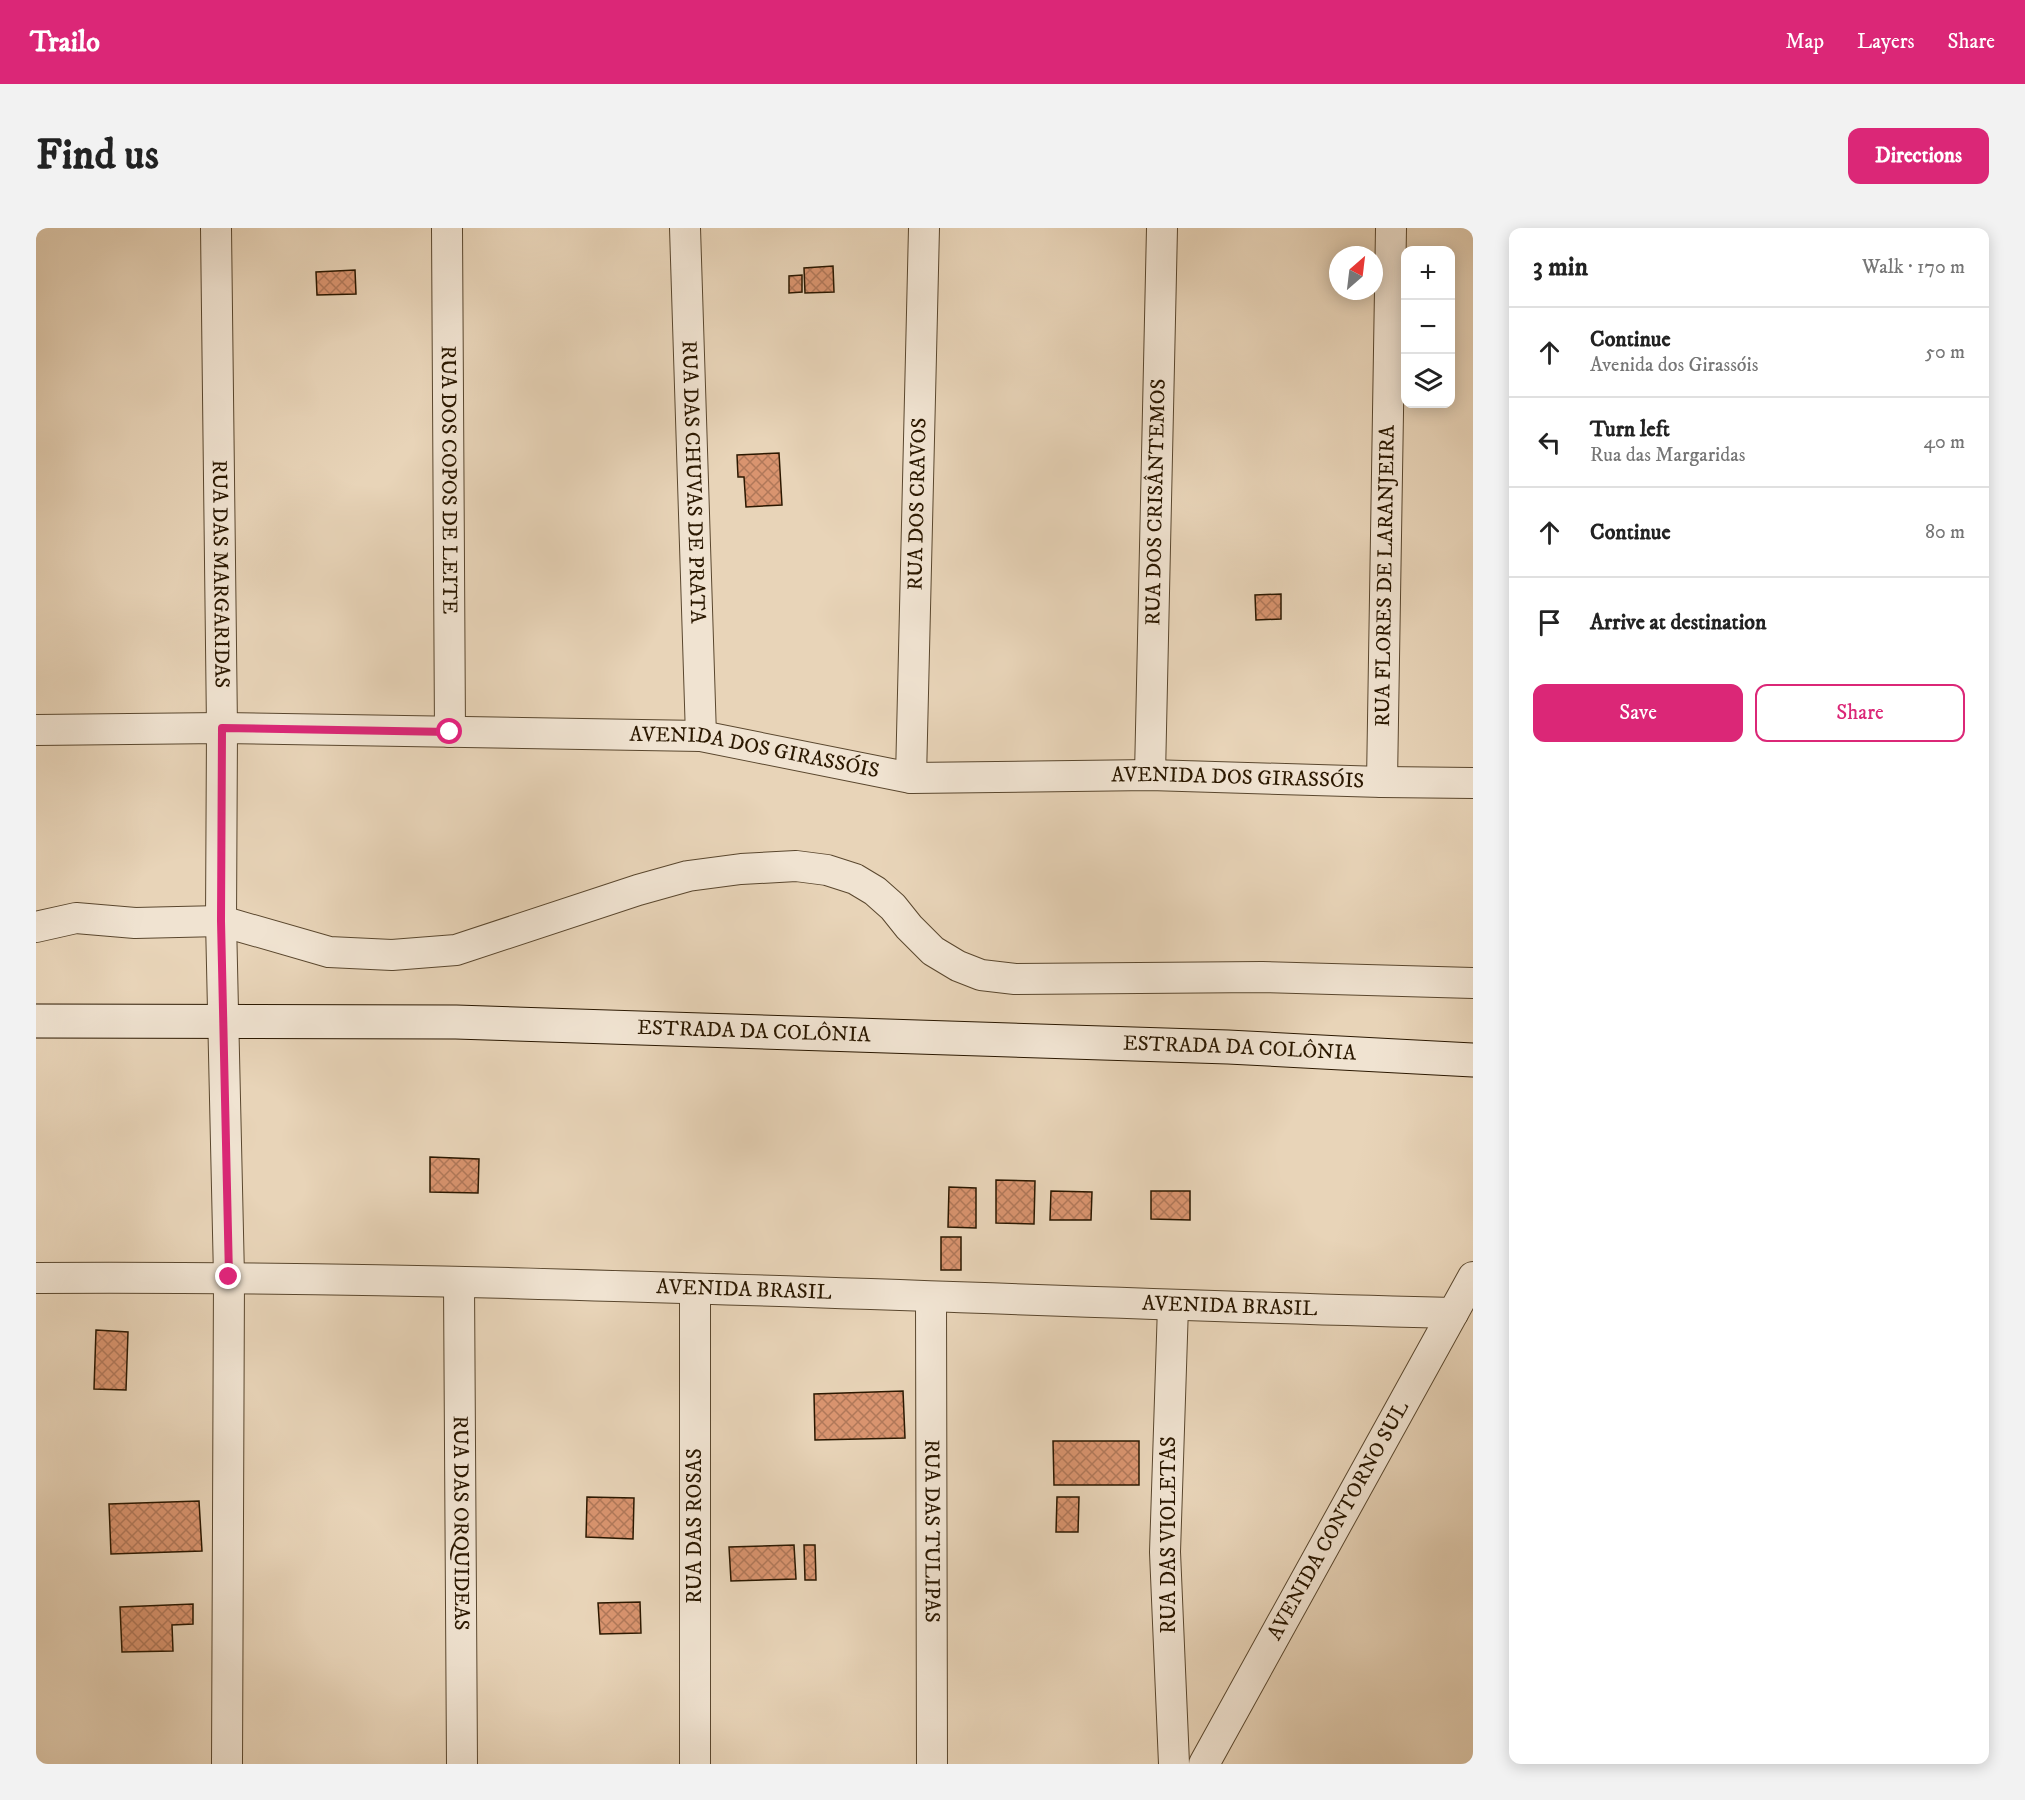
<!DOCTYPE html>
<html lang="en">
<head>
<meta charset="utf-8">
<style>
  body { margin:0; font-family:"IM FELL DW Pica",serif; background:#f2f2f2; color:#222 }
  .controls { position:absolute; right:18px; top:18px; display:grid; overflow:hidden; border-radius:12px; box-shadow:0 3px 15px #0003 }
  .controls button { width:54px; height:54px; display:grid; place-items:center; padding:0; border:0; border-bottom:2px solid #e0e0e0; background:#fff; color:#222; font:30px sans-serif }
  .compass { position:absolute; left:1293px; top:18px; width:54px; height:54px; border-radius:50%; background:#fff; box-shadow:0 3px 15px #0003; rotate:28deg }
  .stop { position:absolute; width:18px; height:18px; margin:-14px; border:4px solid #db2777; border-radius:50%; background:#fff }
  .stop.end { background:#db2777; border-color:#fff; box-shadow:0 2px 6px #0008 }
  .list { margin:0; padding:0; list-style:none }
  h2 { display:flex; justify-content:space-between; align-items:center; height:78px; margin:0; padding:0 24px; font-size:26px }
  h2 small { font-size:20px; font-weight:400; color:#767676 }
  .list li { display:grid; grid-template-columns:39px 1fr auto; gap:18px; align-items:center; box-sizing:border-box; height:90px; padding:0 24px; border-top:2px solid #e0e0e0 }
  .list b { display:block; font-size:22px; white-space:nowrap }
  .list p { margin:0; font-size:20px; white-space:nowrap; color:#767676 }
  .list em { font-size:20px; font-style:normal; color:#767676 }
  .actions { display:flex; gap:12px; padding:18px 24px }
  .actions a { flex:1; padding:14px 0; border:2px solid #db2777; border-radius:12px; text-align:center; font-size:21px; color:#db2777 }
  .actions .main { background:#db2777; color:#fff }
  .icon { flex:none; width:33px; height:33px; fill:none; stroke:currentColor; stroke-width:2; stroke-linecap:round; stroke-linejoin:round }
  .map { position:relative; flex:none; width:1437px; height:1536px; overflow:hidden; border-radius:12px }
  header { display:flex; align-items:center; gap:36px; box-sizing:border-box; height:84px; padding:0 30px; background:#db2777; color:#fff }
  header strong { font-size:28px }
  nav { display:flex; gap:33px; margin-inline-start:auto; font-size:21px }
  .intro { display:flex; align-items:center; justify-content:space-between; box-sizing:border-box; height:144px; padding:0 36px }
  h1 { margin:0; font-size:42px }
  .button { padding:15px 27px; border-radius:12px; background:#db2777; color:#fff; font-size:21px; font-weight:700 }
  main { display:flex; gap:36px; padding:0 36px }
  aside { flex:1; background:#fff; border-radius:12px; box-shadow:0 3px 15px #0003 }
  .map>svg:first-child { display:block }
</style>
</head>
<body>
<header>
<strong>Trailo</strong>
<nav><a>Map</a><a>Layers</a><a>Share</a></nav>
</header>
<div class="intro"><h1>Find us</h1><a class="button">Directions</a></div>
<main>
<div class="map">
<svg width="1437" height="1536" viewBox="0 0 1437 1536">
  <defs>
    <pattern id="building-cross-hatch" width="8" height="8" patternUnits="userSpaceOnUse" patternTransform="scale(1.5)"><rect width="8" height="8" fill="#d9946f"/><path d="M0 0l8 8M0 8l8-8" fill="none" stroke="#b07859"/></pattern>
  </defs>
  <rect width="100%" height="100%" fill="#e8d4b8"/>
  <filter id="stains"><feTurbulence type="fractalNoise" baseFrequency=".00333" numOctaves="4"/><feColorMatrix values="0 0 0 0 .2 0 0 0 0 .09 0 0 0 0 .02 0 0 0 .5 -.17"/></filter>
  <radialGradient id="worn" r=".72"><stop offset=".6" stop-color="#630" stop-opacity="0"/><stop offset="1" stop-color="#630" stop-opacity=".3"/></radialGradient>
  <path fill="url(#building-cross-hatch)" stroke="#2b1800" stroke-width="1.5" d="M 797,38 L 798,64 L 769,65 L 768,40 Z
    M 319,42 L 320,66 L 281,67 L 280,44 Z
    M 766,47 L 766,64 L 753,65 L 753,48 Z
    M 743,225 L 746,277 L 710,279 L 708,249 L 702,249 L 701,227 Z
    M 1245,366 L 1245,391 L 1220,392 L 1219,367 Z
    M 394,929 L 443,931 L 442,965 L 394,964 Z
    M 960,952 L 999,953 L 998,996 L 960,995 Z
    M 913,959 L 940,960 L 940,1000 L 912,999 Z
    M 1015,963 L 1056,964 L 1055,992 L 1014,992 Z
    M 1115,963 L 1154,963 L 1154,992 L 1115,991 Z
    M 905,1009 L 925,1009 L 925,1042 L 905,1042 Z
    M 60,1102 L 92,1104 L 90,1162 L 58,1161 Z
    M 867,1163 L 869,1210 L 779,1212 L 778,1166 Z
    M 1017,1213 L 1103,1213 L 1103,1257 L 1018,1257 Z
    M 551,1269 L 598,1270 L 597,1311 L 550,1309 Z
    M 1021,1269 L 1043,1269 L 1042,1304 L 1020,1304 Z
    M 163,1273 L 166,1323 L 75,1326 L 73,1276 Z
    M 758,1317 L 760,1351 L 695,1353 L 693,1319 Z
    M 768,1317 L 779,1317 L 780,1352 L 769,1352 Z
    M 604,1374 L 605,1405 L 564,1406 L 562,1375 Z
    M 157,1376 L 157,1396 L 136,1397 L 137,1423 L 86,1424 L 84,1379 Z"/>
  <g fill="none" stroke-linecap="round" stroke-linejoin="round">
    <defs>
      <g id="minor">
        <path id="s1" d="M 180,0 L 186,500 L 185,693 L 193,1049 L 191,1536"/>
        <path id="s2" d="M 411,0 L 414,504"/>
        <path id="s3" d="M 649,0 L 665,508"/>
        <path id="s4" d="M 0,502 L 186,500 L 665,508 L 875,550 L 1114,547 L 1346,554 L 1437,555"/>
        <path id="s5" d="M 1114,547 L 1126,0"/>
        <path id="s6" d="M 875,550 L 888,0"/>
        <path id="s7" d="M 1346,554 L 1355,0"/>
        <path d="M 0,699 L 40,690 L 99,695 L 185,693 L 293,724 L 356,727 L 420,722 L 602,662 L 652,648 L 705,641 L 760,638 L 791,642 L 819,651 L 839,663 L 857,679 L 873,699 L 897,723 L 922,738 L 945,747 L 979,751 L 1226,749 L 1437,755"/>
        <path id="s8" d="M 0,1050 C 472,1047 945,1073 1417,1085"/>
        <path id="s9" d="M 423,1055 L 426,1536"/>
        <path id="s10" d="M 895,1069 L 896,1536"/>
        <path d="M 1137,1078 L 1129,1324 L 1138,1536"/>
        <path d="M 659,1536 L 659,1061"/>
        <path id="s11" d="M 1168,1536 L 1437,1049"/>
      </g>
      <g id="secondary">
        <path id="s12" d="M 0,793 L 420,794 L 1192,819 L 1437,832"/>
      </g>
    </defs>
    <use href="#minor" stroke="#5a472e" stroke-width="32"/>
    <use href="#secondary" stroke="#2b1800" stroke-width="35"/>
    <use href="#minor" stroke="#f0e3d1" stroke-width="30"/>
    <use href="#secondary" stroke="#f0e3d1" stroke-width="33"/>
  </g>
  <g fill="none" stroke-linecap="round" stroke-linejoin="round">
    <path stroke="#db2777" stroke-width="8" d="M 193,1049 L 185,693 L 186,500 L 414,504"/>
  </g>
  <g text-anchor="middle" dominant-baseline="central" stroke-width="6" stroke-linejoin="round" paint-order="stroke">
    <g font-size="21" fill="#2b1800" stroke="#f0e3d1">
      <text stroke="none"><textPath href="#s2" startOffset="252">RUA DOS COPOS DE LEITE</textPath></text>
      <text stroke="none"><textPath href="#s3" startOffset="254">RUA DAS CHUVAS DE PRATA</textPath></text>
      <text stroke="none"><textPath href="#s5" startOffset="273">RUA DOS CRISÂNTEMOS</textPath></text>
      <text stroke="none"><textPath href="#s6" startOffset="274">RUA DOS CRAVOS</textPath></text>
      <text stroke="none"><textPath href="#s1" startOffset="346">RUA DAS MARGARIDAS</textPath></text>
      <text stroke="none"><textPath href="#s7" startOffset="206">RUA FLORES DE LARANJEIRA</textPath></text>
      <text stroke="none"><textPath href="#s4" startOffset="720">AVENIDA DOS GIRASSÓIS</textPath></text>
      <text stroke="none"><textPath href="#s4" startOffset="1206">AVENIDA DOS GIRASSÓIS</textPath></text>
      <text stroke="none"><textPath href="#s12" startOffset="718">ESTRADA DA COLÔNIA</textPath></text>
      <text stroke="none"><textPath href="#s12" startOffset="1204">ESTRADA DA COLÔNIA</textPath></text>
      <text stroke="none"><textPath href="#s8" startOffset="708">AVENIDA BRASIL</textPath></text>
      <text stroke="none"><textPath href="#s8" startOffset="1194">AVENIDA BRASIL</textPath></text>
      <text stroke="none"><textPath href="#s11" startOffset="278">AVENIDA CONTORNO SUL</textPath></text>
      <text stroke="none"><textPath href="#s9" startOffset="240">RUA DAS ORQUIDEAS</textPath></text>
      <text transform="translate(659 1298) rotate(-90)">RUA DAS ROSAS</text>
      <text stroke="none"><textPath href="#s10" startOffset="234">RUA DAS TULIPAS</textPath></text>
      <text transform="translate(1133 1307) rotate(-90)">RUA DAS VIOLETAS</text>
    </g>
  </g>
  <rect width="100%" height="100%" filter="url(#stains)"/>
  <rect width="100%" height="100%" fill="url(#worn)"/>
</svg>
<div class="controls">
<button>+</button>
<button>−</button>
<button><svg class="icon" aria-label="layers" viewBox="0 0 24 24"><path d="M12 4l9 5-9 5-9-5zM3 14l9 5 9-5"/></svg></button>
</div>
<svg class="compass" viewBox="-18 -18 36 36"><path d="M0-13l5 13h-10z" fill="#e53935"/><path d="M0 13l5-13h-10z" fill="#767676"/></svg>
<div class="stop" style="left:414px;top:504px"></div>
<div class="stop end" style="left:193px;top:1049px"></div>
</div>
<aside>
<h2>3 min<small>Walk · 170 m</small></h2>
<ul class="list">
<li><svg class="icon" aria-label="ahead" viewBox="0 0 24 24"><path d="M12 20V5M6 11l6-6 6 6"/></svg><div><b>Continue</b><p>Avenida dos Girassóis</p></div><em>50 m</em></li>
<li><svg class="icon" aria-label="left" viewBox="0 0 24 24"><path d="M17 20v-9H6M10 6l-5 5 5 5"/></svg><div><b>Turn left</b><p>Rua das Margaridas</p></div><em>40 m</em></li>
<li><svg class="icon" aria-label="ahead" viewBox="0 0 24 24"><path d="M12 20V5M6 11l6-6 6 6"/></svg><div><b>Continue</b></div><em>80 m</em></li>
<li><svg class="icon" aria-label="arrive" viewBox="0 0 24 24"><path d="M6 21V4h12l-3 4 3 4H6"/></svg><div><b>Arrive at destination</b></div></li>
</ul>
<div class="actions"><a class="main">Save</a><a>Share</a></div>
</aside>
</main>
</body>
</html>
